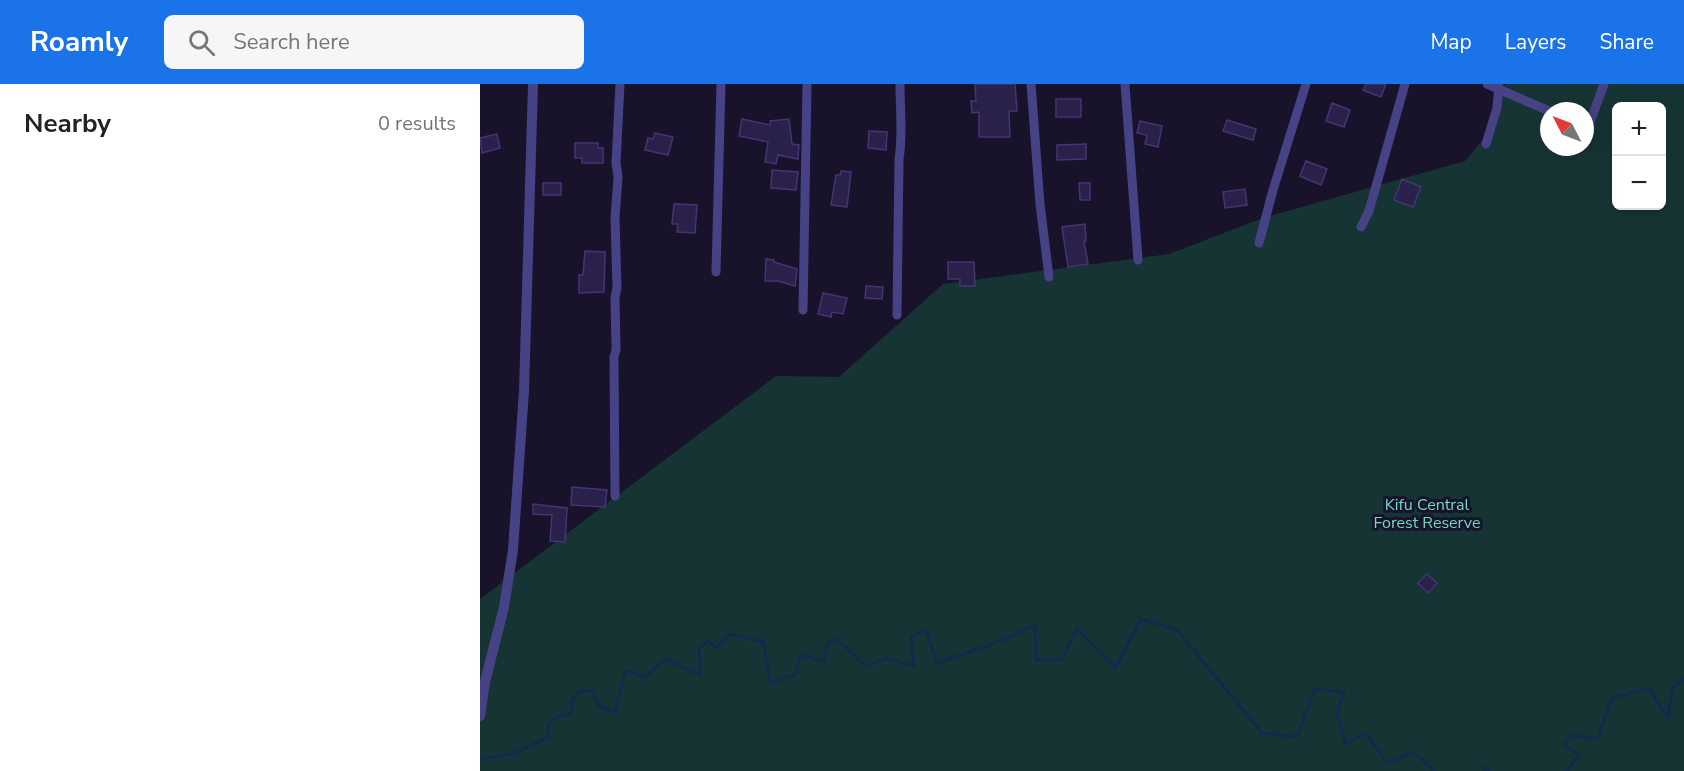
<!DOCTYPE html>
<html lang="en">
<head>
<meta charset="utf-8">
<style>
  body { margin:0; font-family:"Nunito Sans",sans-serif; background:#f6f6f6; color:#222 }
  .controls { position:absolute; right:18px; top:18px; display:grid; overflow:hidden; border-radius:9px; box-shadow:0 3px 15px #0003 }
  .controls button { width:54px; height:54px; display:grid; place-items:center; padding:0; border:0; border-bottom:2px solid #e0e0e0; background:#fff; color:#222; font:30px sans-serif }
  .compass { position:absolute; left:1060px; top:18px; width:54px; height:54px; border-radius:50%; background:#fff; box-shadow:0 3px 15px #0003; rotate:312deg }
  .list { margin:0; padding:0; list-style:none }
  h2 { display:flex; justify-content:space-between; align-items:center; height:78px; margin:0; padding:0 24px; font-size:26px }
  h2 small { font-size:20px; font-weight:400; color:#767676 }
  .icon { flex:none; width:33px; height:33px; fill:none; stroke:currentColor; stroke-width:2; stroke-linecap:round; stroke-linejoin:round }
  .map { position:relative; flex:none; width:1204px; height:687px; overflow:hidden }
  header { display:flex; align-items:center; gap:36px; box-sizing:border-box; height:84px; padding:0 30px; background:#1a73e8; color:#fff }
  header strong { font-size:28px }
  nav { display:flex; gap:33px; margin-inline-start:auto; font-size:21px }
  .search { width:420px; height:54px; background:#f6f6f6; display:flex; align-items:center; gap:15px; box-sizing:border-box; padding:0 21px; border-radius:9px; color:#767676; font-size:22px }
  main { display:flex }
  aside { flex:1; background:#fff }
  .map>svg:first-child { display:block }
</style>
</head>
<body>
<header>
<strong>Roamly</strong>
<div class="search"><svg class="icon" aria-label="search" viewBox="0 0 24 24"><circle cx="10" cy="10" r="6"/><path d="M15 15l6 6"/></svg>Search here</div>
<nav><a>Map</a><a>Layers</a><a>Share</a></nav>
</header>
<main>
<aside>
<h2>Nearby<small>0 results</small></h2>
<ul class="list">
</ul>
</aside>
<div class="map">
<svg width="1204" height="687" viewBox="0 0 1204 687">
  <rect width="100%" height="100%" fill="#18132b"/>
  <path fill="#173434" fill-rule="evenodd" d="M 1025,0 L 1204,0 L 1204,687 L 0,687 L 0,515 L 296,292 L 359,293 L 463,200 L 689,170 L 783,134 L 985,77 L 1002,57 ZM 1136,22 L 1182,22 L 1182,122 L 1136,122 ZM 1069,27 L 1105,27 L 1105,63 L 1069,63 Z"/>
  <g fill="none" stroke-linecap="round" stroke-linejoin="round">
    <path stroke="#14284e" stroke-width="3" d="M 3,675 C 15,672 26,672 37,668 C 48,663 58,657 69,653 L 68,640 L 78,633 L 91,629 L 92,616 L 100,607 L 113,607 L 119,622 L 135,628 L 146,587 L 164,593 L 186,575 L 220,591 L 219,565 L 228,557 L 237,564 L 249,550 L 283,558 L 290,598 L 315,591 L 320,571 L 344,578 L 347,560 L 357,555 L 386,583 L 406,574 L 434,582 L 431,553 L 446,546 L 457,579 L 518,558 L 555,541 L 556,576 L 582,575 L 597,545 L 635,584 L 661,535 L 697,546 L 782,649 L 817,653 L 835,605 L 864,608 L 857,630 L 866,660 L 886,649 L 907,679 L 934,668 L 954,687
      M 1004,687 L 1006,683 L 1009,687
      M 1086,687 L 1100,671 L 1084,662 L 1090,652 L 1118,654 L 1132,614 L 1169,604 L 1188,634 L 1192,605 L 1204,594"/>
  </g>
  <path fill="#2a214a" stroke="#433574" stroke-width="1.5" d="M 495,0 L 535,0 L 537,27 L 529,27 L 530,53 L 499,53 L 499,28 L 492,29 L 491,17 L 496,17 Z
    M 886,0 L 906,0 L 901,13 L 883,6 Z
    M 576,15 L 601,15 L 601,33 L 576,33 Z
    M 852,19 L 870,26 L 864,43 L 846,37 Z
    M 262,35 L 290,41 L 290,37 L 309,35 L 312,60 L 319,61 L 318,75 L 298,71 L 296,80 L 285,78 L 288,58 L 259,52 Z
    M 747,36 L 776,45 L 773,56 L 743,47 Z
    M 660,37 L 682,42 L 678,63 L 665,60 L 667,51 L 657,49 Z
    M 389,47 L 407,48 L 406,66 L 388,64 Z
    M 175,49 L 193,53 L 188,71 L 165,66 L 168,54 L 173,55 Z
    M 17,50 L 20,64 L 2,69 L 0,54 Z
    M 95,59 L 118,59 L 118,64 L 123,64 L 123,79 L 102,79 L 102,74 L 95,74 Z
    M 606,60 L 606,75 L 577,76 L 577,61 Z
    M 826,77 L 847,85 L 841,101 L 820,92 Z
    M 292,86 L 318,88 L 316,106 L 291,104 Z
    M 361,87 L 371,88 L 367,123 L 351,121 L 356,91 L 360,91 Z
    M 922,95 L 941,103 L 933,123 L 914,116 Z
    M 63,99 L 81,99 L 81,111 L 63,111 Z
    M 599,99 L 610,99 L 610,116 L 600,116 Z
    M 765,105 L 767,121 L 745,124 L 743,108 Z
    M 194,120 L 217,121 L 215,149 L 197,148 L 198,140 L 192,140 Z
    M 605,140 L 606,157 L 604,157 L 608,180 L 588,183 L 582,143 Z
    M 105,167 L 125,168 L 124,208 L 99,209 L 99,191 L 103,191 Z
    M 286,175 L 294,176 L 294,178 L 317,185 L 315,202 L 298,197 L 285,197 Z
    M 468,178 L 494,178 L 495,202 L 480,202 L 480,195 L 468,195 Z
    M 386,202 L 403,203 L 402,215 L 385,214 Z
    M 343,209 L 367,214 L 363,230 L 352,228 L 351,233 L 338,230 Z
    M 92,403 L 127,406 L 125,423 L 91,421 Z
    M 53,420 L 87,424 L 85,458 L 70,457 L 72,431 L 53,430 Z
    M 947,490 L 957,499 L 948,509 L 938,499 Z"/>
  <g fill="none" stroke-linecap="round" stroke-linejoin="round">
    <path stroke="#474286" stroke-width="9" d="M 551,0 L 560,120 L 569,193
      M 645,0 L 658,176
      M 1007,0 L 1069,27
      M 1105,42 L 1108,44 L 1124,0
      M 1006,60 L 1017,24 L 1019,2
      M 881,143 L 889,127 L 925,0
      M 779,159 L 793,106 L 826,0
      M 236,188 L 241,0
      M 323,226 L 327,0
      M 417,231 L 419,75 C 423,52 420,24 420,0
      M 135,412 L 134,273 L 136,266 L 135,213 L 137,204 L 135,134 L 138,93 L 136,79 L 140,0"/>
    <path stroke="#474286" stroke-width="10" d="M 0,632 L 5,598 L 24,523 L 33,466 L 44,307 L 53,0"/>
  </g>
  <g text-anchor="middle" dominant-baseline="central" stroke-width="6" stroke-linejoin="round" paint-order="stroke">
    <g font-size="16" fill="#6fd9c1" stroke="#18132b">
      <text x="947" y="421">Kifu Central<tspan x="947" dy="18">Forest Reserve</tspan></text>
    </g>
  </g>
</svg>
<div class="controls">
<button>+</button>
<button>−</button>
</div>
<svg class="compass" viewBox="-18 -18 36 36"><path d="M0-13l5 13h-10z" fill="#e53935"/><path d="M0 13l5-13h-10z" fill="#767676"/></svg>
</div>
</main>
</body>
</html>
